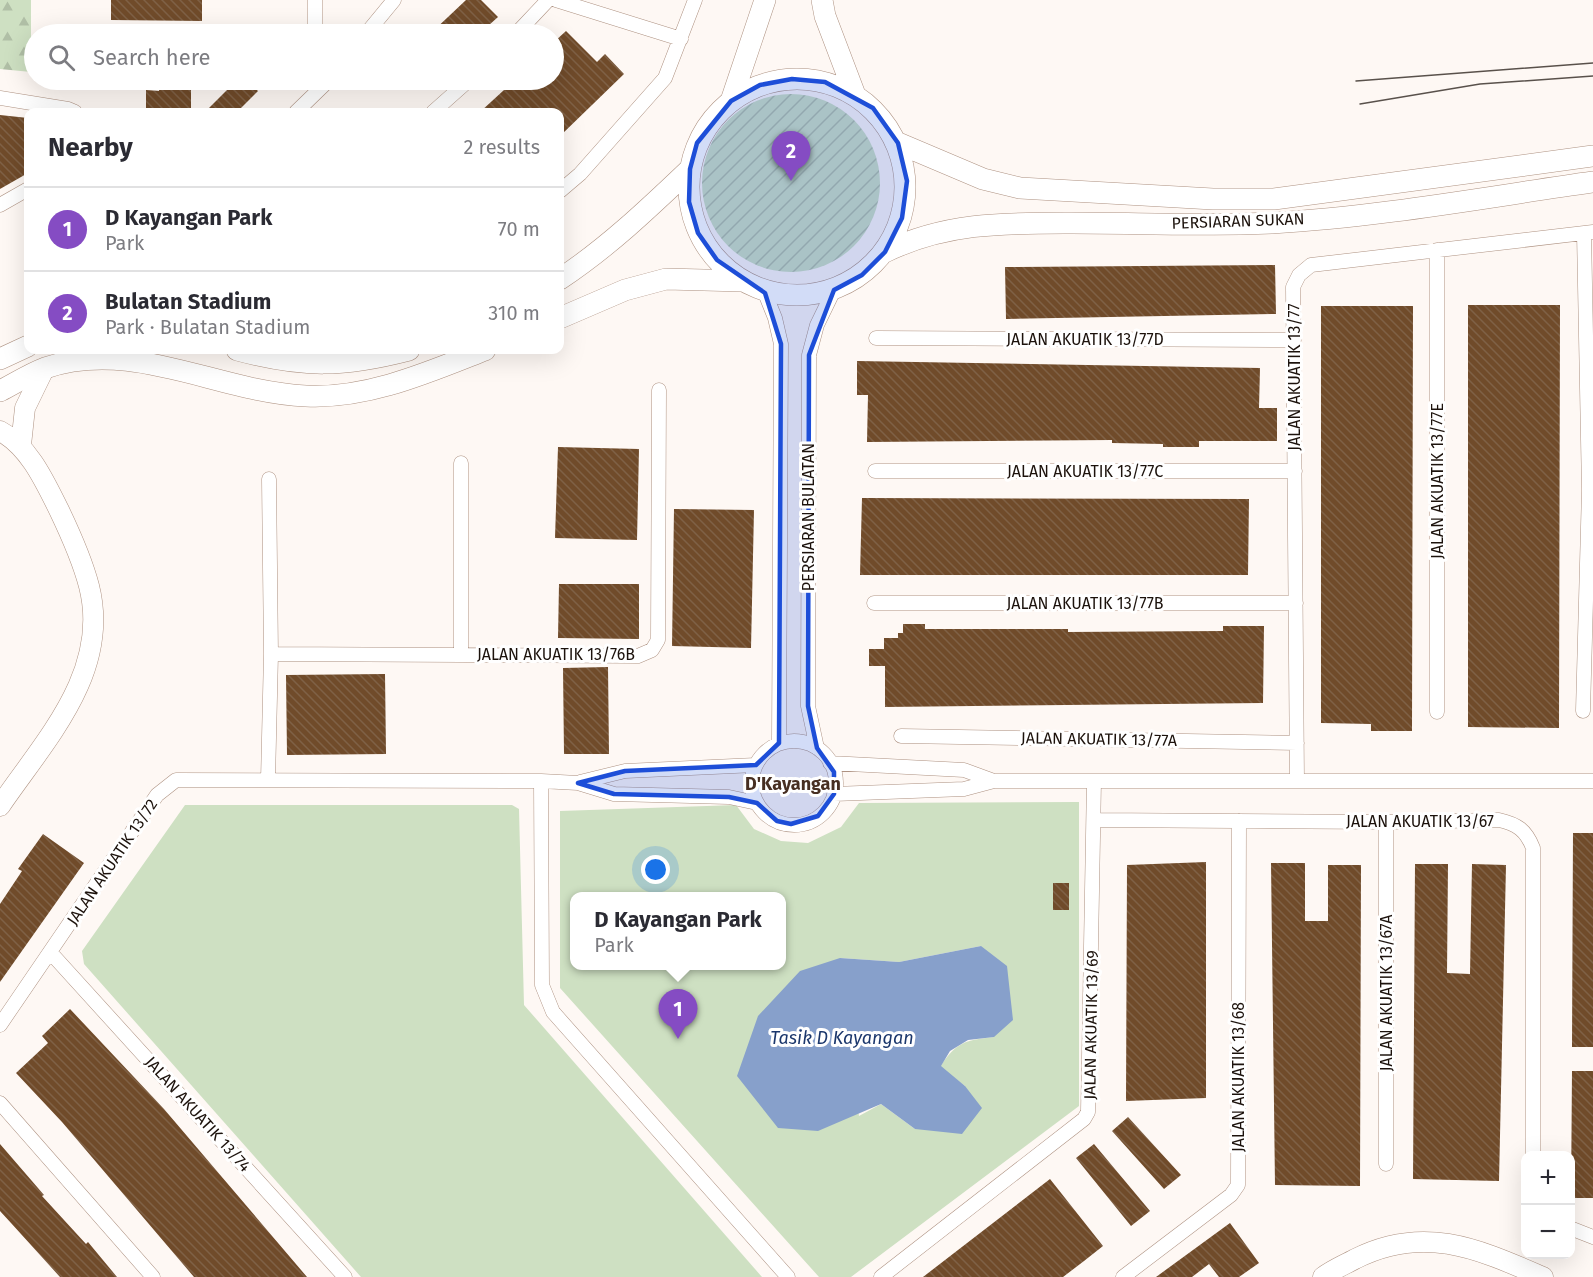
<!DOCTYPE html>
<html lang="en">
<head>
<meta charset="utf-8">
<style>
  body { margin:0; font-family:"Fira Sans",sans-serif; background:#f2f2f3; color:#2b2b33 }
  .controls { position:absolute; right:18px; bottom:18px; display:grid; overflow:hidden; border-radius:12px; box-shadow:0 6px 24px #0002 }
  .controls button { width:54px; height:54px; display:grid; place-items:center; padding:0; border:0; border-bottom:2px solid #e1e1e2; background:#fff; color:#2b2b33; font:30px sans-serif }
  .you { position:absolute; left:656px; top:870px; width:21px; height:21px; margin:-15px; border:4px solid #fff; border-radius:50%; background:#1a73e8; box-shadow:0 0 0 9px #1a73e833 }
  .badge { display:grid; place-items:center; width:39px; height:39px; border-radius:50%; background:#854cc3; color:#fff; font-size:20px; font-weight:700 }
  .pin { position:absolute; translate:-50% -50px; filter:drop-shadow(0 2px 3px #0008) }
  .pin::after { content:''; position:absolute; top:32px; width:21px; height:18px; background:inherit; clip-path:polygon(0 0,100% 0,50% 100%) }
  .popup { position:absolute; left:570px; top:892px; width:216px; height:78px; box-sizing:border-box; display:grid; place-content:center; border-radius:12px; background:#fff; filter:drop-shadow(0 2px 4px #0005); font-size:20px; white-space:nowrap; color:#7c7c81 }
  .popup b { font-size:22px; color:#2b2b33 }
  .popup::after { content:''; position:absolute; left:50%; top:100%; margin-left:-12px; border:12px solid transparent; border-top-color:#fff }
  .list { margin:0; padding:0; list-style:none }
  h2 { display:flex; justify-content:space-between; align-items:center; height:78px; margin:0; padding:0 24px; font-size:26px }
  h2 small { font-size:20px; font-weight:400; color:#7c7c81 }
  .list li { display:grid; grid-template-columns:39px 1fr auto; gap:18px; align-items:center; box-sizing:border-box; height:84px; padding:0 24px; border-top:2px solid #e1e1e2 }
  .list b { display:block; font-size:22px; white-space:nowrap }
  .list p { margin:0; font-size:20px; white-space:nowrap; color:#7c7c81 }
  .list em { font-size:20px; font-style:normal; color:#7c7c81 }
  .icon { flex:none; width:33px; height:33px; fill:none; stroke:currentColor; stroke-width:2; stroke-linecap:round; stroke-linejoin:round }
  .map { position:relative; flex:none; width:1593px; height:1277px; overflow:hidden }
  .search { position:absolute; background:#fff; box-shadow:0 6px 24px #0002; left:24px; top:24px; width:540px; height:66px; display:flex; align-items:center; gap:15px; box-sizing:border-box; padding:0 21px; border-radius:33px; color:#7c7c81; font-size:22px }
  .panel { position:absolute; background:#fff; box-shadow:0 6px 24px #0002; left:24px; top:108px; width:540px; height:246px; border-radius:12px }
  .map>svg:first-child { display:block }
</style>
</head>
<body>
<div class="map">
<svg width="1593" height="1277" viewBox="0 0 1593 1277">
  <defs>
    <pattern id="forest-firs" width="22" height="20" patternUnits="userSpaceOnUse" patternTransform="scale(1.5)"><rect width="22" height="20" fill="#cee0c2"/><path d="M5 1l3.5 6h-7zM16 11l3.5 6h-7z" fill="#b0bfa6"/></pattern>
    <pattern id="garden-furrows" width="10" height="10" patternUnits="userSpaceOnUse" patternTransform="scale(1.5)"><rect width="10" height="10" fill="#cee0c2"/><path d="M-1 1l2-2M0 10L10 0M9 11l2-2" fill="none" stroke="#b0bfa6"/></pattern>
    <pattern id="building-back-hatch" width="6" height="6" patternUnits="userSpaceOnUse" patternTransform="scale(1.5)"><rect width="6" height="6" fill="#704b2a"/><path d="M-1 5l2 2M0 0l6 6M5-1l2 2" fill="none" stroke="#7f6146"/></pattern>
  </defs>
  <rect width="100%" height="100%" fill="#fef8f4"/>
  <path fill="#cee0c2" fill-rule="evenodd" d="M 1079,802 L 1079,1106 L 851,1277 L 819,1277 L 560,988 L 560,811 L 736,805 L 754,829 L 781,841 L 808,843 L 841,827 L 859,803 ZM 574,896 L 782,896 L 782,966 L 574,966 ZM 981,946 L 994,1037 C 966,1040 956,1042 940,1067 L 965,1086 L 915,1129 L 881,1104 L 859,1116 L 840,958 L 899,962 Z
    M 185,805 L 512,805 L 519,809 L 524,1005 L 762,1277 L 361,1277 L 84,964 L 82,951 Z"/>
  <path fill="url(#forest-firs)" d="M 0,0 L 31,0 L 31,72 L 0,69 Z"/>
  <path fill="url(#garden-furrows)" d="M702 183a89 89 0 1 1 178 0a89 89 0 1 1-178 0Z"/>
  <path fill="#87a0cb" d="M 981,946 L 1007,966 L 1013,1020 L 994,1037 L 968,1040 L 950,1051 L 941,1066 L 965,1086 L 982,1108 L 962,1134 L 915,1129 L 881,1104 L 818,1131 L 778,1128 L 737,1076 L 758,1016 L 800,971 L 840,958 L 899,962 Z"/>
  <path fill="url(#building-back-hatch)" d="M 111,0 L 202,0 L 202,21 L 111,20 Z
    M 466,0 L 481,0 L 498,17 L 479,34 L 430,34 Z
    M 566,31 L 597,62 L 605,54 L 624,74 L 560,136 L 560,112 L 480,112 L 515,80 L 554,80 L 554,42 Z
    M 237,80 L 246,80 L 258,91 L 237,112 L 205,112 Z
    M 160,83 L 191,84 L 191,112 L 146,112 L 146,90 L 159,91 Z
    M 0,115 L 28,118 L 28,173 L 0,189 Z
    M 1275,265 L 1276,314 L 1006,319 L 1005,267 Z
    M 1468,305 L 1560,305 L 1559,728 L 1468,727 Z
    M 1321,306 L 1413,306 L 1412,731 L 1371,731 L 1371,724 L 1321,723 Z
    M 857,361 L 1260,368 L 1259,408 L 1277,408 L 1277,441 L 1199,441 L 1199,447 L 1163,447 L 1163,444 L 1112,443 L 1112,440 L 867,442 L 868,395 L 857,395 Z
    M 558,447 L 639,449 L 637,540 L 555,538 Z
    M 862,498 L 1249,499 L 1248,575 L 860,575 Z
    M 674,509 L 754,510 L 751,648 L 672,646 Z
    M 559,584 L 639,584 L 639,639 L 558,638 Z
    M 903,624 L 925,624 L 925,629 L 1068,629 L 1068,632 L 1223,631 L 1223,626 L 1264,626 L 1263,703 L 885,707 L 885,666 L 869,666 L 869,649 L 884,649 L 884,638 L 898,638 L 898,633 L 903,633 Z
    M 608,667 L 609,754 L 564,754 L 563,668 Z
    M 385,674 L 386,754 L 287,755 L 286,675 Z
    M 1573,833 L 1593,833 L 1593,1047 L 1572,1047 Z
    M 43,834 L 84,863 L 0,982 L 0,904 L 22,871 L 18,869 Z
    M 1206,862 L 1206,1098 L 1126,1101 L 1127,865 Z
    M 1271,863 L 1305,863 L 1305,921 L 1328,921 L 1328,865 L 1361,865 L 1360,1186 L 1275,1185 Z
    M 1415,864 L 1448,864 L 1447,973 L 1470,974 L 1472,864 L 1506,865 L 1499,1181 L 1413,1179 Z
    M 1053,883 L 1069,883 L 1069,910 L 1053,910 Z
    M 70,1009 L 164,1109 L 307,1277 L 194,1277 L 62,1122 L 16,1073 L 48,1043 L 42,1036 Z
    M 1572,1071 L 1593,1071 L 1593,1198 L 1571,1198 Z
    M 1128,1117 L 1181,1175 L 1164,1189 L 1112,1131 Z
    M 0,1144 L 44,1195 L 42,1196 L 86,1244 L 88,1242 L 117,1277 L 60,1277 L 11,1223 L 0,1211 Z
    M 1094,1144 L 1150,1211 L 1131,1226 L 1076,1158 Z
    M 1050,1179 L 1103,1246 L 1084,1261 L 1063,1277 L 923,1277 Z
    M 1230,1223 L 1259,1263 L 1239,1277 L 1219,1277 L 1209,1264 L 1192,1277 L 1156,1277 Z"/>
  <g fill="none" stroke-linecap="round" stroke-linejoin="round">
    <defs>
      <path id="street" d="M 556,0 L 681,39
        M 315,34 L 315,0
        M 366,34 L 394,0
        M 516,34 L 548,0
        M 0,98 L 68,109 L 75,112
        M 296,112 L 329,80
        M 433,112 L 469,80
        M 560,191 L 580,174 L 665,78 L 695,0
        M 0,205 L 28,189
        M 765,293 L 775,318 L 781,344 L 779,743
        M 876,338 L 1294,340
        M 461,463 L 461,654
        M 875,471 L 1295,471
        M 874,603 L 1296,603
        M 271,654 L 638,656 L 652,650 L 658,640 L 659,390
        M 1583,711 L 1589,490 L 1584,233
        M 1437,712 L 1437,250
        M 901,736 L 1297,743
        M752 783a42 42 0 1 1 84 0a42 42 0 1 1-84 0Z
        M 817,748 L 808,706 L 809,355 L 817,325 L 834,290
        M 830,763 L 964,770 L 994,781
        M 268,780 L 271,654 L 269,479
        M 541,781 L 542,985 L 553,1012 L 788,1277
        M 1297,781 L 1293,287 L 1299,275 L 1311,265 L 1593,232
        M 580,782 L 625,771 L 756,765
        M 834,794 L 964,789 L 994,781 L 1593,781
        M 1095,820 L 1386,822 L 1499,820 C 1517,824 1526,830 1533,848 L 1533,1156
        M 1386,822 L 1386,1164
        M 50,952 L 345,1277
        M 0,1025 L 157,795 L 176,780 L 541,781 L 578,783 L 614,794 L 729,797 L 757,803
        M 0,1103 L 153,1277
        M 1570,1228 L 1593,1237
        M 881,1277 L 1084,1119 L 1088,1112 L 1094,781
        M 1123,1277 L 1231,1195 L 1238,1185 L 1239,821"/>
      <path id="secondary" d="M 0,431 C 29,446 45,482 59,510 C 71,535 82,559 89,586 C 111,672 45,740 0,806
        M 21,445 L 25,408 L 44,369
        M 1323,1277 C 1332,1270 1344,1265 1355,1259 C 1424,1224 1478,1249 1543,1277"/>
      <path id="primary" d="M 822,0 L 825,16 L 855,95
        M689 187a108 108 0 1 1 216 0a108 108 0 1 1-216 0Z
        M 731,101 L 765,0
        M 898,143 L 983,179 L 1020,188 L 1213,199 L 1274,199 L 1593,156
        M 885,252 C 946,222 1005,223 1072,223 C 1138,223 1206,226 1272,223 C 1379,217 1487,197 1593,182
        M 560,279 C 607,248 648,209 690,169
        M 560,318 L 625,290 L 666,279 L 742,281
        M 237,350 C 304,368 343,367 409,350
        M 0,359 L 28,346
        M 0,391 C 14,384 29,374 45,368 C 133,338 218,392 306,396 C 368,399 429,372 485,350"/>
    </defs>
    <use href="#street" stroke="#ae9282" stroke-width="15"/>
    <use href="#secondary" stroke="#ae9282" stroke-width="21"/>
    <use href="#primary" stroke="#ae9282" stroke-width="22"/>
    <use href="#street" stroke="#fff" stroke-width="14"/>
    <use href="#secondary" stroke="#fff" stroke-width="20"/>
    <use href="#primary" stroke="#fff" stroke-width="21"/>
    <path stroke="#59514b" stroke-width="1.5" d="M 1356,81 L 1593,63
      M 1360,104 L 1480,84 L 1593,76"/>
  </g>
  <path fill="#1d4ed8" fill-opacity="0.2" stroke="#1d4ed8" stroke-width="4.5" stroke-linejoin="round" d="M 792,79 L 825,82 L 873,108 L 898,143 L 907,181 L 902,218 L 885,252 L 862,275 L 834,290 L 809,355 L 808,706 L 817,748 L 834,772 L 834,794 L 818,816 L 791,824 L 777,821 L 757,803 L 729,797 L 614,794 L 578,783 L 625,771 L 756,765 L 779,743 L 781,344 L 765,293 L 717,260 L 698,233 L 689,202 L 690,169 L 697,143 L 731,101 L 760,85 Z"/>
  <g text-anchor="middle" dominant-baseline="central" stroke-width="6" stroke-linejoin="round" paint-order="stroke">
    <g font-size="16" fill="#1c120c" stroke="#fff">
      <text transform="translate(1238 221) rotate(-2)">PERSIARAN SUKAN</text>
      <text x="1085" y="339">JALAN AKUATIK 13/77D</text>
      <text transform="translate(1294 377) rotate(-90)">JALAN AKUATIK 13/77</text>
      <text x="1085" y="471">JALAN AKUATIK 13/77C</text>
      <text transform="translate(1437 481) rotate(-90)">JALAN AKUATIK 13/77E</text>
      <text transform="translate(808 517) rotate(-90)">PERSIARAN BULATAN</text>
      <text x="1085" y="603">JALAN AKUATIK 13/77B</text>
      <text x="556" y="654">JALAN AKUATIK 13/76B</text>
      <text transform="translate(1099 739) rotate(1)">JALAN AKUATIK 13/77A</text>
      <text x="1420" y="821">JALAN AKUATIK 13/67</text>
      <text transform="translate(112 862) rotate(-56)">JALAN AKUATIK 13/72</text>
      <text transform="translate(1386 993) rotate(-90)">JALAN AKUATIK 13/67A</text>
      <text transform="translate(1091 1025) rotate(-89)">JALAN AKUATIK 13/69</text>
      <text transform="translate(1238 1077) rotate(-90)">JALAN AKUATIK 13/68</text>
      <text transform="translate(198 1114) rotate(48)">JALAN AKUATIK 13/74</text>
    </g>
    <g font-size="18" font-weight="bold" fill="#472f22" stroke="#fff">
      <text x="793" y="784">D'Kayangan</text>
    </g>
    <g font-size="18" font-style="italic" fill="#1b376c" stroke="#fff">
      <text x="842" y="1038">Tasik D Kayangan</text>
    </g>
  </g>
</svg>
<div class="controls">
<button>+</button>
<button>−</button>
</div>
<div class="you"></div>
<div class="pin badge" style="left:678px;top:1039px">1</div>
<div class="popup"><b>D Kayangan Park</b>Park</div>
<div class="pin badge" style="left:791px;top:181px">2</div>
<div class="search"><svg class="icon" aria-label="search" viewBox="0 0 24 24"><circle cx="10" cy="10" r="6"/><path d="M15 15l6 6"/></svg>Search here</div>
<section class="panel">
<h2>Nearby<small>2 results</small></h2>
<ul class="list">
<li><span class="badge">1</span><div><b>D Kayangan Park</b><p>Park</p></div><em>70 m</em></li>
<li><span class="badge">2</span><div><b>Bulatan Stadium</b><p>Park · Bulatan Stadium</p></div><em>310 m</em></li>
</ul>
</section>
</div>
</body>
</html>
